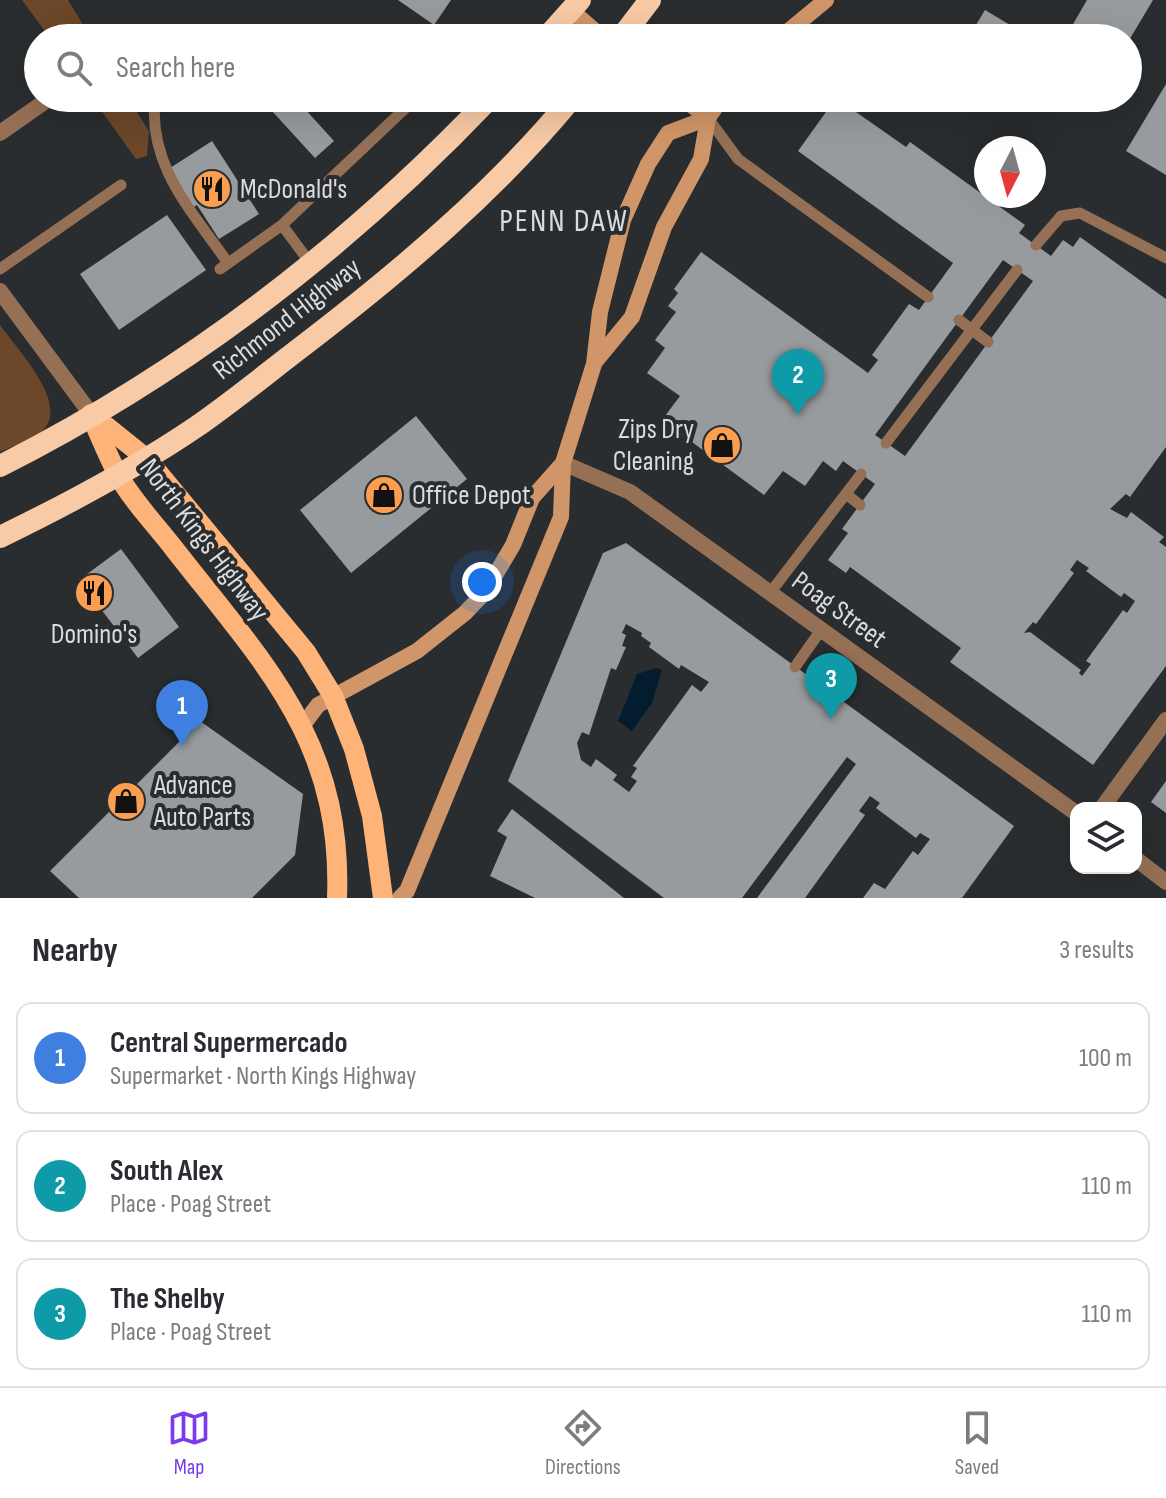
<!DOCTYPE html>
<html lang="en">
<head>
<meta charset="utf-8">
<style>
  body { margin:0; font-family:"Sofia Sans Condensed",sans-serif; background:#f2f2f3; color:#2b2b33 }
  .controls { position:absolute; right:24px; bottom:24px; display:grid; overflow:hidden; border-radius:16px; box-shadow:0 8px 32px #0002 }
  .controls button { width:72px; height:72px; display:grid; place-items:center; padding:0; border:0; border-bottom:2px solid #e1e1e2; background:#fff; color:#2b2b33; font:40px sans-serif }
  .compass { position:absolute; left:974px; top:136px; width:72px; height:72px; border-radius:50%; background:#fff; box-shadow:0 8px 32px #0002; rotate:186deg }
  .you { position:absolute; left:482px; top:582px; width:28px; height:28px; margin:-20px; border:6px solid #fff; border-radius:50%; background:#1a73e8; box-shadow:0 0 0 12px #1a73e833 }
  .badge { display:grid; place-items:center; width:52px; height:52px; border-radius:50%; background:#7c3aed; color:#fff; font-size:26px; font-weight:700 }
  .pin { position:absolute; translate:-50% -66px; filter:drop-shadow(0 2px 4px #0008) }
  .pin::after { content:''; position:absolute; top:42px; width:28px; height:24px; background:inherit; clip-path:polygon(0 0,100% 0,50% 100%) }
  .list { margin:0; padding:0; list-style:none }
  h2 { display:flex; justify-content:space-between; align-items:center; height:104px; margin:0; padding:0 32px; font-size:34px }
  h2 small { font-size:26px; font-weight:400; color:#7c7c81 }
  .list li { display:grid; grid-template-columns:52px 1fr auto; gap:24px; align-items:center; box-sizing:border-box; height:112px; margin:0 16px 16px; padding:0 16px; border:2px solid #e1e1e2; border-radius:16px }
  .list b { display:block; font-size:30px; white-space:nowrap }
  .list p { margin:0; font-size:26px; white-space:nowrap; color:#7c7c81 }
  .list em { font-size:26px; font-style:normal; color:#7c7c81 }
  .icon { flex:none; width:44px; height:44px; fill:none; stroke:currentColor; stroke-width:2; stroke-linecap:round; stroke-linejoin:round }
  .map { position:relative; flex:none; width:1166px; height:898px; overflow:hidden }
  .search { position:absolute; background:#fff; box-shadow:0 8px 32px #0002; left:24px; right:24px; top:24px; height:88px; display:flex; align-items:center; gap:20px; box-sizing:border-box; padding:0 28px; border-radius:44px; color:#7c7c81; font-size:30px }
  .sheet { height:488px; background:#fff }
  nav { display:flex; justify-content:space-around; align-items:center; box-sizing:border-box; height:112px; border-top:2px solid #e1e1e2; background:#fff; font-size:22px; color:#7c7c81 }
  nav a { display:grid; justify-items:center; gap:4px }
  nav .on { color:#7c3aed }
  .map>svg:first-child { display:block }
</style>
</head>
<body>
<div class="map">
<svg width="1166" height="898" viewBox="0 0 1166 898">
  <rect width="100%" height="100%" fill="#2a2d2f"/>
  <path fill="#6c4729" d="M 22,0 L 68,0 L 91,38 L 50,38 Z
    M 92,98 L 128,98 L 149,131 L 147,156 L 136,159 Z
    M 0,325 C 17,349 67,401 45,428 C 36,439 13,446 0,452 Z"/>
  <path fill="#041d2e" d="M 657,668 L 662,670 L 652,703 L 632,731 L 618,721 L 637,674 Z"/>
  <path fill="#989b9e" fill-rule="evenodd" d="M 398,0 L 451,0 L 434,25 Z
    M 1087,0 L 1153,0 L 1128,42 L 1128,38 L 1065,38 Z
    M 985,10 L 1032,38 L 968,38 Z
    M 1166,84 L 1166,175 L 1126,151 Z
    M 260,98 L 295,98 L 334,141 L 315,158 Z
    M 836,98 L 906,147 L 910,142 L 1025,225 L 1019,233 L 1051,256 L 1063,240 L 1073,247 L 1080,237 L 1166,299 L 1166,447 L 1130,497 L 1126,494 L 1110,509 L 1127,518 L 1131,512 L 1164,537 L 1159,542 L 1166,547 L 1166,666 L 1093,765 L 950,662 L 961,648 L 850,567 L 846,573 L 828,560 L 848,533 L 842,529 L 875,484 L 843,461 L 836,471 L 823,461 L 805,486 L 783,471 L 764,495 L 662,420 L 680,396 L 647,373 L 665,348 L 655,340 L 676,312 L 668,306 L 678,293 L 674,289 L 701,252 L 868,373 L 878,360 L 872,355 L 909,304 L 919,310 L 953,263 L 798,151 ZM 1003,260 L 1033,281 L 905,456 L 875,435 ZM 1077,560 L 1089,568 L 1086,571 L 1121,597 L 1124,593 L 1135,601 L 1127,613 L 1123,610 L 1086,661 L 1091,664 L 1082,676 L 1079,673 L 1081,670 L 1030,632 L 1024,633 L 1033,622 L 1036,624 L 1074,573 L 1070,570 Z
    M 212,141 L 259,214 L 219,239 L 197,205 L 192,208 L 167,170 Z
    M 167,215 L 206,270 L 119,330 L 80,274 Z
    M 416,416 L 467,479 L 351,573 L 300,510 Z
    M 626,543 L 1014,826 L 962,898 L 863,898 L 874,883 L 885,889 L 913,851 L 918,855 L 930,839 L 920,833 L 916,838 L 876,808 L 880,803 L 870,796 L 859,811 L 865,815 L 805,898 L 757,898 L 856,764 L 847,757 L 742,898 L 664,898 L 508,781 L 603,553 ZM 626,624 L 642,633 L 641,636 L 651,643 L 649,647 L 679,669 L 681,665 L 709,682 L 701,692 L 692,685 L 633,766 L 637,768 L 631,777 L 637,781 L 629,792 L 613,780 L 617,775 L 596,759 L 591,767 L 581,760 L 577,743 L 582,732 L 589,735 L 611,668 L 616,670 L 626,647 L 622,646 L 626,635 L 622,633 Z
    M 121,549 L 179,627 L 138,658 L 79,580 Z
    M 200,721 L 303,794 L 295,855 L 252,898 L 79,898 L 50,871 Z
    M 1166,781 L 1166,813 L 1151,802 Z
    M 512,809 L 624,898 L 535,898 L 490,876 L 507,837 L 497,831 Z"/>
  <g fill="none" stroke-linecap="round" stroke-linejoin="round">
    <path stroke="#957055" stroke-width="11" d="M 155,99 C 148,166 192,211 228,263
      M 708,118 L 738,159 L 928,297
      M 282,225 L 311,264
      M 1036,245 L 1061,216 L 1080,213 L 1166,258
      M 0,269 L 121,185
      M 220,269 L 282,225 L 414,100
      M 959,320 L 988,342
      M 886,443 L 1017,270
      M 846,494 L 860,505
      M 770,593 L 861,474
      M 795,667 L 821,630"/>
    <path stroke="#957055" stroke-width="16" d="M 0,133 L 50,98
      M 0,291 L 91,414
      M 563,463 L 630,492 L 1076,813
      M 1102,808 L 1166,720
      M 1136,859 L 1166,882"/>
    <path stroke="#d09669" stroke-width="16" d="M 571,10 L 603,38
      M 780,38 L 826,0
      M 682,98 L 708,118
      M 595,362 L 632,317 L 664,227 L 701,159 L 708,118 L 722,98
      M 303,725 L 318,705 L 417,651 L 465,613 L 485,592 L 513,545 L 532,498 L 563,463
      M 400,898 L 407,891 L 561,517 L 563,463 L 594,364 L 600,312 L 623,220 L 648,164 L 668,133 L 708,118"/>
    <path stroke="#feb378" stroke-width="20" d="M 91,414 L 147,459 L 306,652 L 333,696 L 354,749 L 372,816 L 383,898
      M 92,418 C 100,436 108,456 117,473 C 131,499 154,523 172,546 C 262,662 343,739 337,898"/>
    <path stroke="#f8caa6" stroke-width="22" d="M 546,38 L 580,0
      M 621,38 L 650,0
      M 0,466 C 184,373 348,247 490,98
      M 0,537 C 68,504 134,469 196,427 C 235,400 271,370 308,342 C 403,269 495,191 572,98"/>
  </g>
  <defs>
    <symbol id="restaurant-disc" viewBox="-11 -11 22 22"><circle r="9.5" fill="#fb9e50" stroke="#2a2d2f"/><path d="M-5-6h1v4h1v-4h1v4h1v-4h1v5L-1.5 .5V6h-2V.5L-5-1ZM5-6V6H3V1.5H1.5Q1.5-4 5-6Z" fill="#111"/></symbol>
    <symbol id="shop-disc" viewBox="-11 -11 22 22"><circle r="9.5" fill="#fb9e50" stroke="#2a2d2f"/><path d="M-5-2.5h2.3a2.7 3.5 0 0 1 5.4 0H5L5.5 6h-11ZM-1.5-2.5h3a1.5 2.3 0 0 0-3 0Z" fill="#111"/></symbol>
  </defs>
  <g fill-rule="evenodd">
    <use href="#restaurant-disc" x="190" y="167" width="44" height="44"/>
    <use href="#shop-disc" x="700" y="423" width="44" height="44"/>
    <use href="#shop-disc" x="362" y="473" width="44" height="44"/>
    <use href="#restaurant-disc" x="72" y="571" width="44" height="44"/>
    <use href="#shop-disc" x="104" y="779" width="44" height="44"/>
  </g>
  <g text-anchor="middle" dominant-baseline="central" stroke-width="8" stroke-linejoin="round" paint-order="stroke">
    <g font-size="28" fill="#d9dbdd" stroke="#2a2d2f" text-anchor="start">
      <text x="240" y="189">McDonald's</text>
      <text x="694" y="429" text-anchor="end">Zips Dry<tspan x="694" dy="32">Cleaning</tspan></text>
      <text x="412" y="495">Office Depot</text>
      <text x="94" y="634" text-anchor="middle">Domino's</text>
      <text x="154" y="785">Advance<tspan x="154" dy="32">Auto Parts</tspan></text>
    </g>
    <g font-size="28" fill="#d9dbdd" stroke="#2a2d2f">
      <text transform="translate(287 319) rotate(-38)">Richmond Highway</text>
      <text transform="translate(204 540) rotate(53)">North Kings Highway</text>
      <text transform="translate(839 610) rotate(36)">Poag Street</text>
    </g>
    <g font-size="32" letter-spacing="2" fill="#d9dbdd" stroke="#2a2d2f">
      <text x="564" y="221">PENN DAW</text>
    </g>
  </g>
</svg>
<div class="controls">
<button><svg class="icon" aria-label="layers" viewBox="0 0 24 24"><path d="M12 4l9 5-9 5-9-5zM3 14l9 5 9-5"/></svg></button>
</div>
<svg class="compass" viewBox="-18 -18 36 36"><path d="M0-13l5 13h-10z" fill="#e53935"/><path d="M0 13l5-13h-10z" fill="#7c7c81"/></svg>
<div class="you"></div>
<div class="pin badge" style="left:182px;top:746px;background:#3f7fe0">1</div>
<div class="pin badge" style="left:798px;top:415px;background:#0f9aa8">2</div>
<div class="pin badge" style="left:831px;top:719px;background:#0f9aa8">3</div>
<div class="search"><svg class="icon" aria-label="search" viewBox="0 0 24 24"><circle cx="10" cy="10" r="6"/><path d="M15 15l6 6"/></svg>Search here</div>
</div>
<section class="sheet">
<h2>Nearby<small>3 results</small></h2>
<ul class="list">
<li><span class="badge" style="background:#3f7fe0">1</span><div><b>Central Supermercado</b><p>Supermarket · North Kings Highway</p></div><em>100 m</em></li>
<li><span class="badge" style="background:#0f9aa8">2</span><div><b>South Alex</b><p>Place · Poag Street</p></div><em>110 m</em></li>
<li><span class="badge" style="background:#0f9aa8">3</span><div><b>The Shelby</b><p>Place · Poag Street</p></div><em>110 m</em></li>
</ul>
</section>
<nav>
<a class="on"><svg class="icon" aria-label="map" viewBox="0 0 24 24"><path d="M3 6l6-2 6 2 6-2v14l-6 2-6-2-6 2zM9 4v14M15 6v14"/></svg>Map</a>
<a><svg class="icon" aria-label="directions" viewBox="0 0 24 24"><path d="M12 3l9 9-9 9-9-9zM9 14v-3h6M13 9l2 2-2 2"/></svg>Directions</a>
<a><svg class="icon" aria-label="saved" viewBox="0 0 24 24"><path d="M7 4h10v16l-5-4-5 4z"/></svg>Saved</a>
</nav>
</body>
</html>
